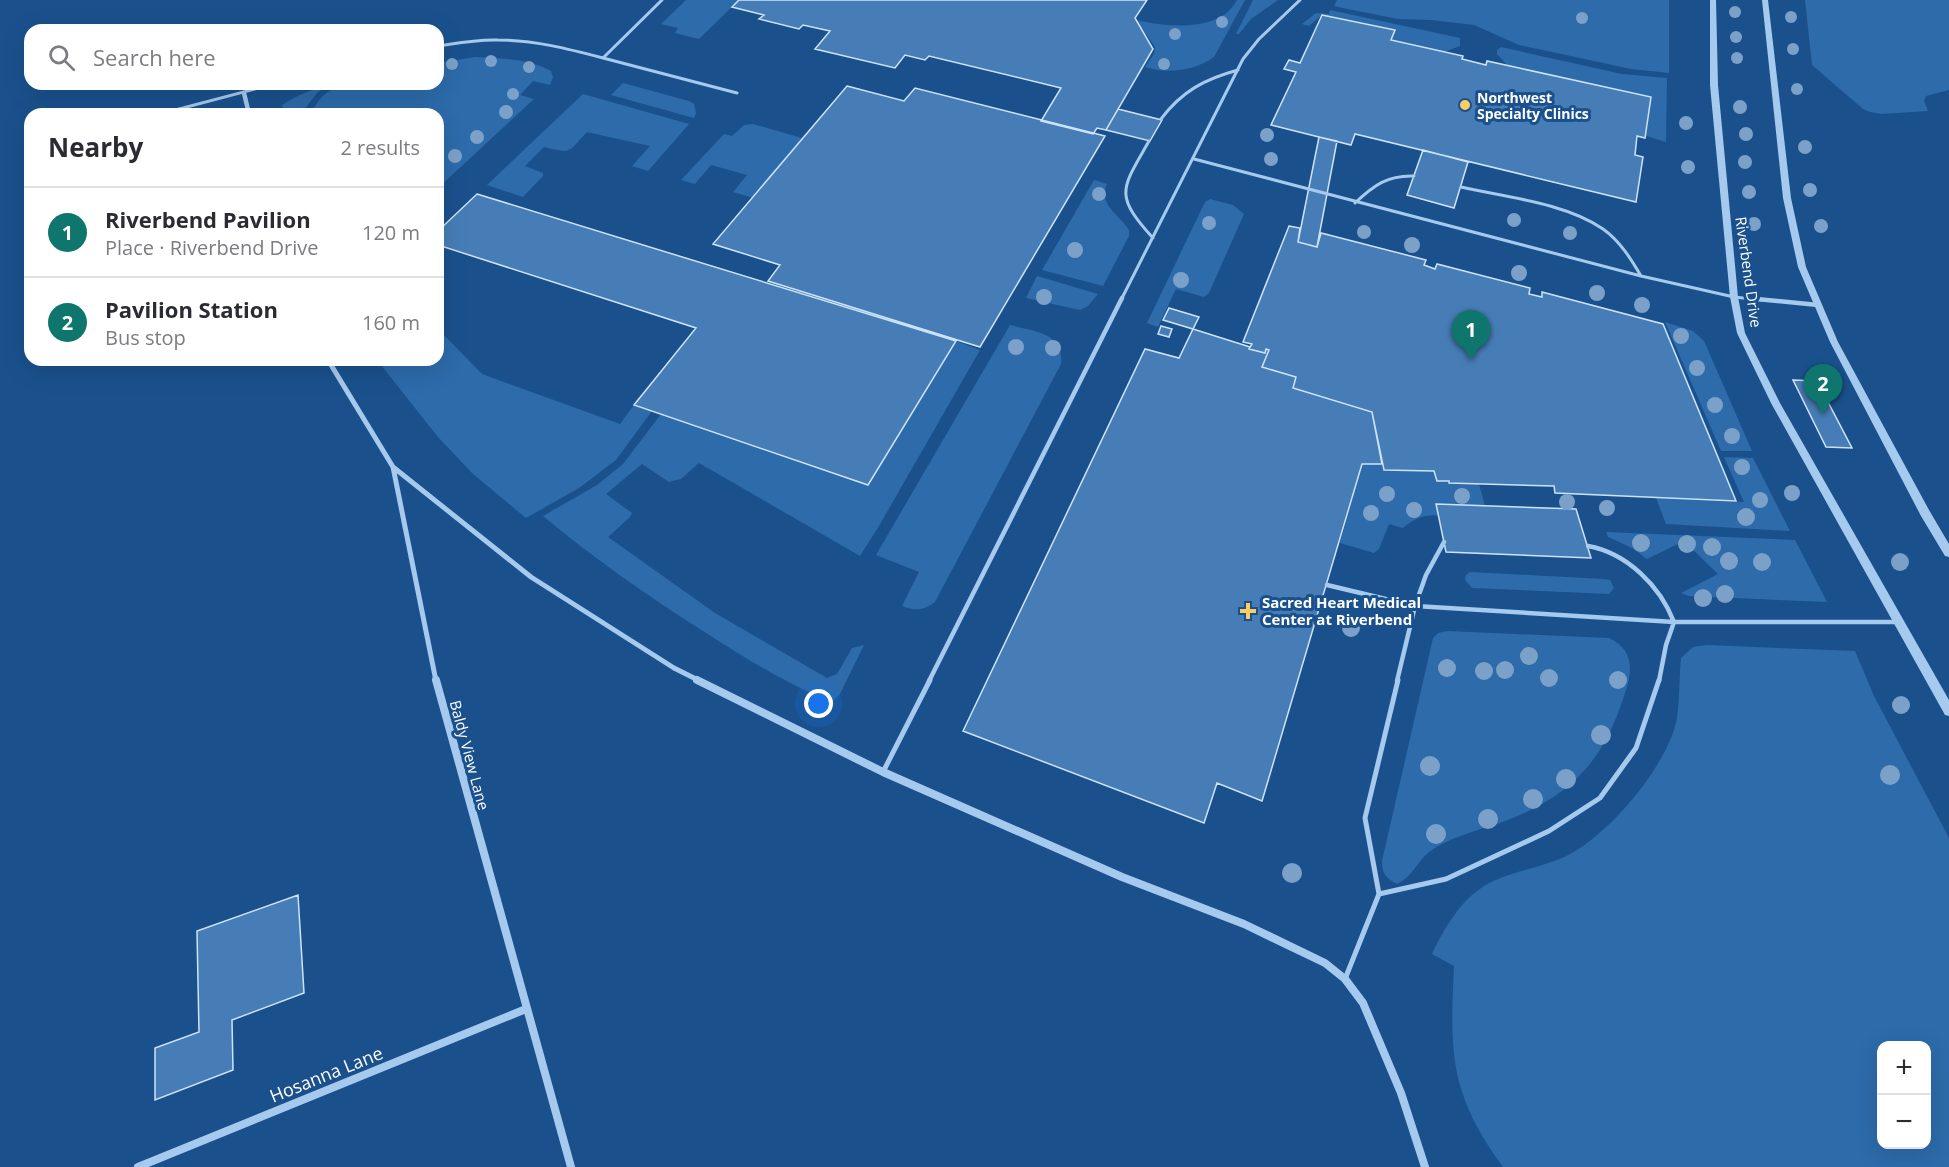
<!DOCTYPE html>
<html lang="en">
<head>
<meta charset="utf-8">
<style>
  body { margin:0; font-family:"Open Sans",sans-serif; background:#f2f2f3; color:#2b2b33 }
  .controls { position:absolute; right:18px; bottom:18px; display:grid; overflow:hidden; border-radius:12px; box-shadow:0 6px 24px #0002 }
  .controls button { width:54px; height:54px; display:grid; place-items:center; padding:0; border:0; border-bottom:2px solid #e1e1e2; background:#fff; color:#2b2b33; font:30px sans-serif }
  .you { position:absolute; left:819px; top:704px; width:21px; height:21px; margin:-15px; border:4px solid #fff; border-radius:50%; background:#1a73e8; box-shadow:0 0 0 9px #1a73e833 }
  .badge { display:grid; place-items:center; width:39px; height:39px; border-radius:50%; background:#0f766e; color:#fff; font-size:20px; font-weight:700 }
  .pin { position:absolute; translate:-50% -50px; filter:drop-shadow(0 2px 3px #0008) }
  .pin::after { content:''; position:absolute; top:32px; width:21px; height:18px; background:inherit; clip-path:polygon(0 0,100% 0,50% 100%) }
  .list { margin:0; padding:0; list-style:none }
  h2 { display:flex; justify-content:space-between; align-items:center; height:78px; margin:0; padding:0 24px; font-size:26px }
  h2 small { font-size:20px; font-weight:400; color:#7c7c81 }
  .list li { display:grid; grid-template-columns:39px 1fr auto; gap:18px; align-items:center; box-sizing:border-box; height:90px; padding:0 24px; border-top:2px solid #e1e1e2 }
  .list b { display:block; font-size:22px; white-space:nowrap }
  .list p { margin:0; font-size:20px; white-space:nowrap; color:#7c7c81 }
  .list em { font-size:20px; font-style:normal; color:#7c7c81 }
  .icon { flex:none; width:33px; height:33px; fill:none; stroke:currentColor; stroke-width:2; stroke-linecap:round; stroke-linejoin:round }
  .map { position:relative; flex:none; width:1949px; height:1167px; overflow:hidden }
  .search { position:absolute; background:#fff; box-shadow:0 6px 24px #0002; left:24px; top:24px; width:420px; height:66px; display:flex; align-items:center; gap:15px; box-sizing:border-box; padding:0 21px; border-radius:18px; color:#7c7c81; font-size:22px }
  .panel { position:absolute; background:#fff; box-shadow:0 6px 24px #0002; left:24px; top:108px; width:420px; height:258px; border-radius:18px }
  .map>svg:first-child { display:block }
</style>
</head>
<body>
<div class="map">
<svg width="1949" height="1167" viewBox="0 0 1949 1167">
  <rect width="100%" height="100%" fill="#1a518d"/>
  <path fill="#2d6bab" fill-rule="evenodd" d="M 686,0 L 739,0 L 699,39 L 675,33 L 678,28 L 661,24 Z
    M 1237,0 L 1245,0 L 1214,57 C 1195,71 1167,74 1145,67 L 1154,54 L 1155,47 L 1136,20 C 1166,27 1220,33 1237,0 Z
    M 1253,0 L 1278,0 L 1251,19 L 1239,34 L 1236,34 Z
    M 1337,0 L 1669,0 L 1669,73 L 1631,69 L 1519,45 L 1474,25 L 1431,20 L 1398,19 L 1343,8 L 1334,6 Z
    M 1805,0 L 1949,0 L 1949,90 L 1926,96 L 1924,101 L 1928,111 L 1881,114 L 1870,112 L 1863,109 L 1812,65 Z
    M 1330,10 L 1460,38 L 1460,46 L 1444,52 L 1391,40 L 1394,30 L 1322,15 L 1309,26 L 1302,24 L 1316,13 L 1329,14 Z
    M 1501,47 L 1622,74 L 1667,78 L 1666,142 L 1646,136 L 1651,97 L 1508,66 L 1497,54 L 1497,50 Z
    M 475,57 C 500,58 529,59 551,71 L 553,77 L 550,85 L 533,81 L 520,95 L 534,99 L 438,188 L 438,114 L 310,114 C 314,108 318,100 324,95 C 345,76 410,84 438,84 L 438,63 Z
    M 623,83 L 689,101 L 694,104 L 696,113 L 694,118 L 611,95 Z
    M 327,86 L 317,93 L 301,114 L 284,114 L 282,105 C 297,95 310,90 327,86 Z
    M 583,94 L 689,124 L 648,171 L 632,166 L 650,146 L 587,132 C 567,153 573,154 544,147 L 525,166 L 543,173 L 543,176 L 523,197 L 487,185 Z
    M 753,124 L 802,138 L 753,198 L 733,192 L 747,175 L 711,165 L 695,184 L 681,180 L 724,134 L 732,136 L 744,125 Z
    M 1094,180 L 1107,184 C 1098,205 1119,214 1129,230 L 1129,236 L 1103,286 L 1042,270 Z
    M 1210,199 L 1233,205 L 1244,214 L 1209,293 L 1204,297 L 1176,289 L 1158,327 L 1147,323 L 1205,202 Z
    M 1037,276 L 1098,294 L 1088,306 L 1080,310 L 1026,298 Z
    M 1665,322 L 1693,331 L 1704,341 L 1752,451 L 1721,451 Z
    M 1010,325 C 1034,332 1064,332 1061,364 L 935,602 C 923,611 915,611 902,606 L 919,572 L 876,555 Z
    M 438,329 L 482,374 L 620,424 L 634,405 L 652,411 L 616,460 L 579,488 L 526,518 L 472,473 L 438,437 L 377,360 L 438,360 Z
    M 956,341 L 980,350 L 879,526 L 860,556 L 699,463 L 681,479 L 669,482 L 642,464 L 606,494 L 632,513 L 630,517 L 608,537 L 715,613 L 827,678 L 837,674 L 852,648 L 864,645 L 840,694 L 832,702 C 786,684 745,658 703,631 C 648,596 593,558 543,516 L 597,485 L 623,464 L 661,414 L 868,485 Z
    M 1724,457 L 1753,458 L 1790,531 L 1666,524 L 1656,498 L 1744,502 Z
    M 1362,464 L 1382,464 L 1384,470 L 1434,471 L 1449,483 L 1479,484 L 1485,506 L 1436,504 L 1438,515 C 1423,515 1415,518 1403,528 L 1389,524 L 1379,549 L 1374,553 L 1340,543 Z
    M 1606,532 L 1795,540 L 1827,602 L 1688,596 L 1681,593 L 1718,574 L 1684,541 L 1647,559 L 1632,548 L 1608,537 Z
    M 1470,572 L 1604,579 L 1610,580 L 1614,588 L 1609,594 L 1472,588 L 1465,580 L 1466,575 Z
    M 1447,631 L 1609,638 C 1629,647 1633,663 1628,683 C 1606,760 1573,797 1497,824 C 1475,831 1448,838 1429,852 C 1417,862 1412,877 1397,884 C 1386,878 1382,874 1382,861 L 1433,638 L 1438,633 Z
    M 1707,645 L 1855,651 L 1874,696 L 1949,838 L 1949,1167 L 1503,1167 C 1449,1093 1450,1054 1454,966 L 1432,954 C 1444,929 1459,902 1484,886 C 1506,873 1534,869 1557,860 C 1603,844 1669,765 1677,718 C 1680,698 1679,678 1681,658 L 1693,647 ZM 1882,1046 L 1926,1046 L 1926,1144 L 1882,1144 Z"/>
  <path fill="#477db7" stroke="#cce3fa" stroke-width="1.5" d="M 739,0 L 1147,0 L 1135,18 L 1153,49 L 1106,130 L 1097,128 L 1093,134 L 1041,121 L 1061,88 L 929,56 L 925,60 L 905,55 L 895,68 L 815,49 L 830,31 L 803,25 L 799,29 L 759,19 L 764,15 L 732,7 Z
    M 1322,15 L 1395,30 L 1391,40 L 1463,56 L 1462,59 L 1486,65 L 1487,61 L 1651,97 L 1645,138 L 1637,136 L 1635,155 L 1643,157 L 1636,202 L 1355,134 L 1351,145 L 1271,125 L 1296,72 L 1284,69 L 1289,60 L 1300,63 Z
    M 847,86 L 904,101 L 915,88 L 1105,136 L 980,347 L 768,281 L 780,265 L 713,244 Z
    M 1118,109 L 1162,120 L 1150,141 L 1106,130 Z
    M 1319,137 L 1337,141 L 1317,247 L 1298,242 Z
    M 1423,150 L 1468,162 L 1454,208 L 1407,195 Z
    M 477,194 L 956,341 L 868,485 L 634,405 L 696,328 L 438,245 L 438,231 Z
    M 1289,226 L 1300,228 L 1298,242 L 1317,247 L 1321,233 L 1426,260 L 1424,265 L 1435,269 L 1437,264 L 1530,288 L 1529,294 L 1542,297 L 1542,292 L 1663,324 L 1736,501 L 1555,493 L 1554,486 L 1449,483 L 1449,481 L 1437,481 L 1434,471 L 1384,470 L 1372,412 L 1293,388 L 1296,377 L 1262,367 L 1269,350 L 1266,349 L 1265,353 L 1249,349 L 1252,344 L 1243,342 Z
    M 1169,308 L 1199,317 L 1193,329 L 1163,320 Z
    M 1161,326 L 1172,329 L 1169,337 L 1158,334 Z
    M 1193,329 L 1250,347 L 1249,349 L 1265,353 L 1266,349 L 1269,350 L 1262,367 L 1296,377 L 1293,388 L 1372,412 L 1382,464 L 1362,464 L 1262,801 L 1217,783 L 1204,823 L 963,731 L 1145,349 L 1179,358 Z
    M 1793,380 L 1817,381 L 1852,448 L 1826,447 Z
    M 1436,504 L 1576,509 L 1591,558 L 1446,552 Z
    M 298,895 L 304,993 L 232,1020 L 233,1070 L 155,1100 L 155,1048 L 199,1032 L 197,931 Z"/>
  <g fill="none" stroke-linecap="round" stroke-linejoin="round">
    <path stroke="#a6c9ee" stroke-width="3" d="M 438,46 C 458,43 478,39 498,40 C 534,40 569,49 603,58 L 662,0
      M 603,58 L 737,93
      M 160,114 L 274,84
      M 1161,119 C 1182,91 1205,79 1238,70
      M 1149,141 C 1122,189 1113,194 1153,238
      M 1194,159 L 1641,276 L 1734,297 L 1762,300
      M 1461,187 C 1505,197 1566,203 1603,229 C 1620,241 1631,259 1641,276
      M 1355,203 C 1374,185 1388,175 1414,176
      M 1121,300 L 1243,59 L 1259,39 L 1300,0"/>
    <path stroke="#a6c9ee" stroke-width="4.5" d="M 1746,298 L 1818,305
      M 1588,546 C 1627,553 1660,586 1674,622 L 1666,645 L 1659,681
      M 1327,585 L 1415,606 L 1674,622 L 1898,622
      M 929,681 L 1122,298
      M 1397,681 L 1415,606 L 1426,575 L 1444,542"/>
    <path stroke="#a6c9ee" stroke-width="5" d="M 883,772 L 930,680
      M 1379,894 L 1446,879 L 1549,831 L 1600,798 L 1636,748 L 1659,680
      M 1345,979 L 1379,894 L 1365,818 L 1398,680"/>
    <path stroke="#a6c9ee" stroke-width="4.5" d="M 244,93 L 249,114"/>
    <path stroke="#a6c9ee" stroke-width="5" d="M 328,360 L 393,467 L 436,681
      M 393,467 L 531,577 L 674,668 L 700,681"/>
    <path stroke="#a6c9ee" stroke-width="8" d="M 436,680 L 571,1167
      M 697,680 L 883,772 L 1122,877 L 1244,924 L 1325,963 L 1345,979 L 1363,1003 L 1401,1093 L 1425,1167
      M 138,1167 L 526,1009"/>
    <path fill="#a6c9ee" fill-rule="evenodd" d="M 1710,0 L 1716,0 L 1718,85 L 1738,297 L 1745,333 L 1780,403 L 1949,700 L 1949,716 L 1945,715 L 1771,403 L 1737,333 L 1730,297 L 1710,85 Z
      M 1762,0 L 1768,0 L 1791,198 L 1806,267 L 1838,342 L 1929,510 L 1949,544 L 1949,557 L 1945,556 L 1921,516 L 1830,342 L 1798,267 L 1783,198 Z"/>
  </g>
  <g fill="#7ca1c9">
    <circle cx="1735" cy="12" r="6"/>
    <circle cx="1791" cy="17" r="6"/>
    <circle cx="1582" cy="18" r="6"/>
    <circle cx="1222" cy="22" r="6"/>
    <circle cx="1175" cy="34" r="6"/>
    <circle cx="1736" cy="37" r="6"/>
    <circle cx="1793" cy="49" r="6"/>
    <circle cx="1737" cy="58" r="6"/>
    <circle cx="491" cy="61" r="6"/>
    <circle cx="452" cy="64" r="6"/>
    <circle cx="1164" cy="64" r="6"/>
    <circle cx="529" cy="67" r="6"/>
    <circle cx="1797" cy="89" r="6"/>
    <circle cx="513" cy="94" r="6"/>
    <circle cx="1740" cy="107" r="7"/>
    <circle cx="506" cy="112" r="7"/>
    <circle cx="1686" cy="123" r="7"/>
    <circle cx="1746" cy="134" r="7"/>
    <circle cx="1267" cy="135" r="7"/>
    <circle cx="477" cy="137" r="7"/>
    <circle cx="1805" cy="147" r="7"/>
    <circle cx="455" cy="156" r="7"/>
    <circle cx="1271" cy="159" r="7"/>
    <circle cx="1745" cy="162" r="7"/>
    <circle cx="1688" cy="167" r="7"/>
    <circle cx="1810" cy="190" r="7"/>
    <circle cx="1749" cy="192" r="7"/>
    <circle cx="1099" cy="194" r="7"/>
    <circle cx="1514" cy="220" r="7"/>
    <circle cx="1209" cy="223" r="7"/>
    <circle cx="1754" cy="224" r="7"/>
    <circle cx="1821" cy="226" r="7"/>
    <circle cx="1364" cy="232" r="7"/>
    <circle cx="1570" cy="233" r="7"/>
    <circle cx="1412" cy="245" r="8"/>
    <circle cx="1075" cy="250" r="8"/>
    <circle cx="1519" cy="273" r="8"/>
    <circle cx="1181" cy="280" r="8"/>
    <circle cx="1597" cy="293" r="8"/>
    <circle cx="1044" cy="297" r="8"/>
    <circle cx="1642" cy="305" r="8"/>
    <circle cx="1681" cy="336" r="8"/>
    <circle cx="1016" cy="347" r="8"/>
    <circle cx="1053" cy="348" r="8"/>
    <circle cx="1697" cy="368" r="8"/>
    <circle cx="1715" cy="405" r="8"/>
    <circle cx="1732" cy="436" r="8"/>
    <circle cx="1742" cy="467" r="8"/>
    <circle cx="1792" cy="493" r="8"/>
    <circle cx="1387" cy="494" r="8"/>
    <circle cx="1462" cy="496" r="8"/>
    <circle cx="1760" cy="500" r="8"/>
    <circle cx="1567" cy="502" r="8"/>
    <circle cx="1607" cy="508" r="8"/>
    <circle cx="1414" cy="510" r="8"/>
    <circle cx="1371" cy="513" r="8"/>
    <circle cx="1746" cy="517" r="9"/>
    <circle cx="1641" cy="543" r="9"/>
    <circle cx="1687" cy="544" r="9"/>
    <circle cx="1712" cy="547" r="9"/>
    <circle cx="1729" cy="561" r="9"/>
    <circle cx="1762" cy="562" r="9"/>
    <circle cx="1900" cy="562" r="9"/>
    <circle cx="1725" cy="594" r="9"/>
    <circle cx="1703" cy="598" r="9"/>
    <circle cx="1351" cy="628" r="9"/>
    <circle cx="1529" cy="656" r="9"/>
    <circle cx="1447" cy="668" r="9"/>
    <circle cx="1505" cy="670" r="9"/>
    <circle cx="1484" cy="671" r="9"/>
    <circle cx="1549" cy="678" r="9"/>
    <circle cx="1618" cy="680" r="9"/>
    <circle cx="1901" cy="705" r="9"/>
    <circle cx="1601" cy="735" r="10"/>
    <circle cx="1430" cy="766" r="10"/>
    <circle cx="1890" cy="775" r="10"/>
    <circle cx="1566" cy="779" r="10"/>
    <circle cx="1533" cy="799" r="10"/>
    <circle cx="1488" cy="819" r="10"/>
    <circle cx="1436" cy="834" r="10"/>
    <circle cx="1292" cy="873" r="10"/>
  </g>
  <g fill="#ffcc63" stroke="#1a518d" stroke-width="2">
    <circle cx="1465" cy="105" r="6"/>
    <path d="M1245 602h6v6h6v6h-6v6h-6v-6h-6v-6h6z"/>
  </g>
  <g text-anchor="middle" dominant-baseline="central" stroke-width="6" stroke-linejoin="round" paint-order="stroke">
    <g font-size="14" font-weight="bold" fill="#fff" stroke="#1a518d" text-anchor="start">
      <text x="1477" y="97">Northwest<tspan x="1477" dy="16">Specialty Clinics</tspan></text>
    </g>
    <g font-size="15" fill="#fff" stroke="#1a518d">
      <text transform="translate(1749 272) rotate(82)">Riverbend Drive</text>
      <text transform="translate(470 755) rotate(75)">Baldy View Lane</text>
    </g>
    <g font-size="15" font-weight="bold" fill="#fff" stroke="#1a518d" text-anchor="start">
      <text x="1262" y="602">Sacred Heart Medical<tspan x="1262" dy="17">Center at Riverbend</tspan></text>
    </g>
    <g font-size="18" fill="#fff" stroke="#1a518d">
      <text transform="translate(326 1074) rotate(-22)">Hosanna Lane</text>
    </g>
  </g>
</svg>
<div class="controls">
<button>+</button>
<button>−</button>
</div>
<div class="you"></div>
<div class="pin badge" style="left:1471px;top:360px">1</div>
<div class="pin badge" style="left:1823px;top:414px">2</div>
<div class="search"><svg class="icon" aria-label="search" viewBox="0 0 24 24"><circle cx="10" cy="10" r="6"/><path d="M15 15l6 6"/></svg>Search here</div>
<section class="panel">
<h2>Nearby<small>2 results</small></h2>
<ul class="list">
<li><span class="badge">1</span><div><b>Riverbend Pavilion</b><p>Place · Riverbend Drive</p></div><em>120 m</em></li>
<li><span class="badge">2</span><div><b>Pavilion Station</b><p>Bus stop</p></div><em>160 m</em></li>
</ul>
</section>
</div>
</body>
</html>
